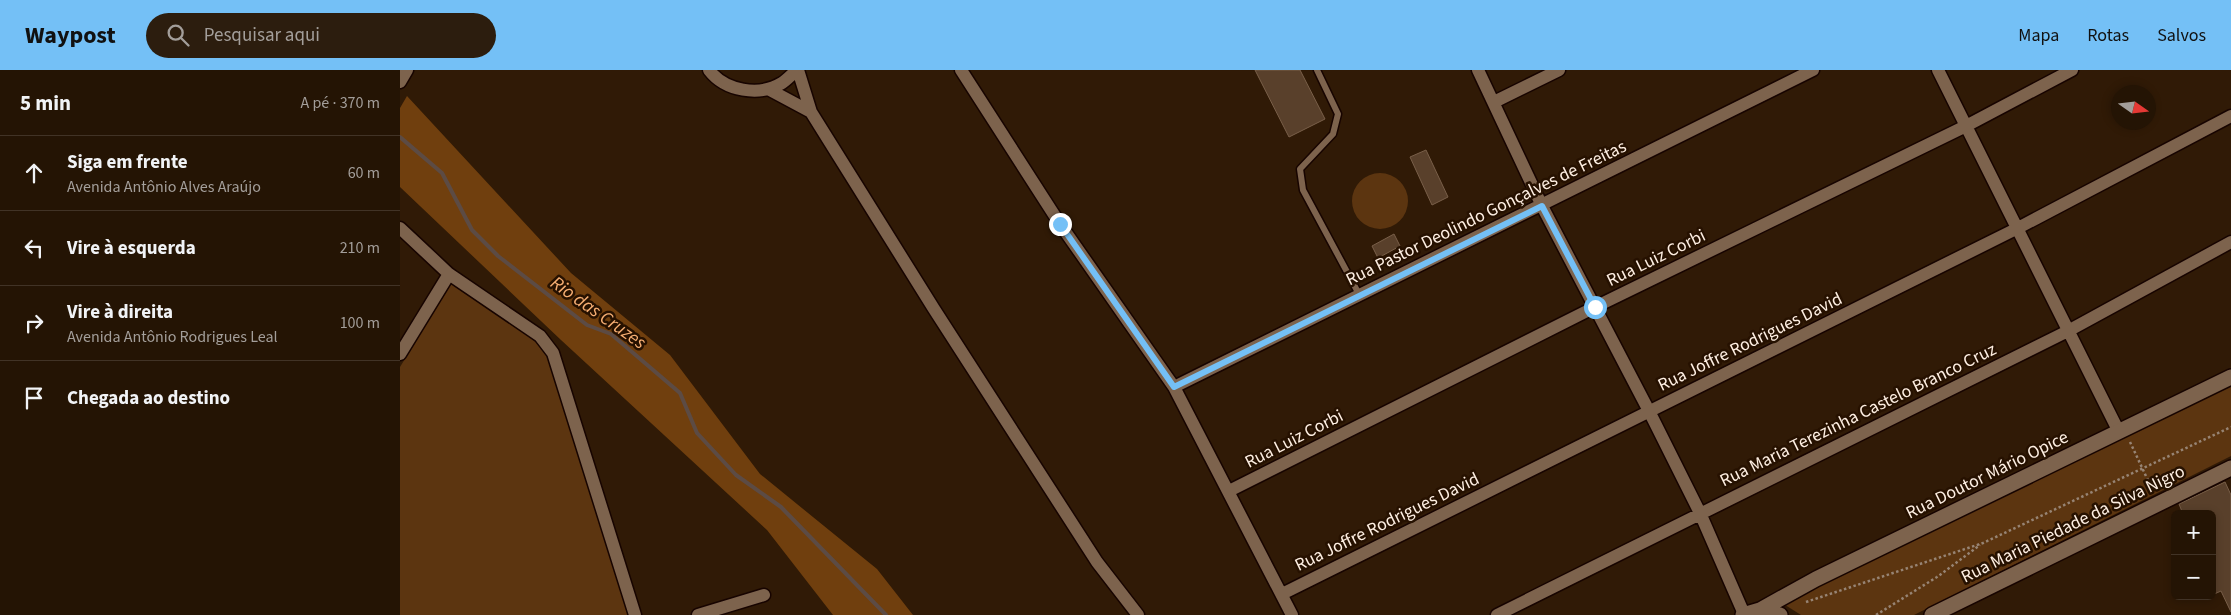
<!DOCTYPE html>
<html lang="pt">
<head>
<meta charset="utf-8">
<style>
  body { margin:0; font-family:"Source Sans 3",sans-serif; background:#2c1d0e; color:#f1f3f6 }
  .controls { position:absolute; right:15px; bottom:15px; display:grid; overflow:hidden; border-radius:8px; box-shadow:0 2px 8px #0003 }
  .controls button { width:45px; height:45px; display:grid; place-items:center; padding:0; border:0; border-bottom:1px solid #413326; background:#241404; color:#f1f3f6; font:25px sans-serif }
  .compass { position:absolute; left:1711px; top:15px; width:45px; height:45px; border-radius:50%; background:#241404; box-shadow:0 2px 8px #0003; rotate:104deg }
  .stop { position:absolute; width:15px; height:15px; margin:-11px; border:4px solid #74c0f6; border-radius:50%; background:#fff }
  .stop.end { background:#74c0f6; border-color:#fff; box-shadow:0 1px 5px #0008 }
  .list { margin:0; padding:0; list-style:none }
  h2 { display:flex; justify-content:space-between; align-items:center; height:65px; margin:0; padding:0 20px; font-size:21px }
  h2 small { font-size:16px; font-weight:400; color:#a39e9a }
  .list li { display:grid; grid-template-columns:32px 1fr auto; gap:15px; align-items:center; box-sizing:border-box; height:75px; padding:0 20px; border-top:1px solid #413326 }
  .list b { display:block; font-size:19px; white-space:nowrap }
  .list p { margin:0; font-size:16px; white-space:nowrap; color:#a39e9a }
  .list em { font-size:16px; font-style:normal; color:#a39e9a }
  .icon { flex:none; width:28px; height:28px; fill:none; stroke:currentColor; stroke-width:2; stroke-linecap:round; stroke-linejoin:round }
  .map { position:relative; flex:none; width:1831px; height:545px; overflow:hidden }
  header { display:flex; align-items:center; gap:30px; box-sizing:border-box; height:70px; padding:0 25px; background:#74c0f6; color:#111 }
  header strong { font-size:24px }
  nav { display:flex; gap:28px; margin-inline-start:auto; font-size:18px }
  .search { width:350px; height:45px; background:#2c1d0e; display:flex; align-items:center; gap:12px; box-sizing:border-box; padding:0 18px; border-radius:28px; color:#a39e9a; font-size:19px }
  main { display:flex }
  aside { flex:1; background:#241404 }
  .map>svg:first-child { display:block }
</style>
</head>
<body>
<header>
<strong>Waypost</strong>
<div class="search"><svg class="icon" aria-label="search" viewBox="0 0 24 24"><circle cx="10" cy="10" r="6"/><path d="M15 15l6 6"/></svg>Pesquisar aqui</div>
<nav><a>Mapa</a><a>Rotas</a><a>Salvos</a></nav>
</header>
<main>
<aside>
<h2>5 min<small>A pé · 370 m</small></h2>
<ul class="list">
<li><svg class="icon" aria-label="ahead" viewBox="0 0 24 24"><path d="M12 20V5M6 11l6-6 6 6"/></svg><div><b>Siga em frente</b><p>Avenida Antônio Alves Araújo</p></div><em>60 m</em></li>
<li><svg class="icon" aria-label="left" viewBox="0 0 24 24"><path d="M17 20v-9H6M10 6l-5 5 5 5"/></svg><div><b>Vire à esquerda</b></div><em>210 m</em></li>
<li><svg class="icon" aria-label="right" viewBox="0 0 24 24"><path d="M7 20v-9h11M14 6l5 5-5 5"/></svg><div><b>Vire à direita</b><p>Avenida Antônio Rodrigues Leal</p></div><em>100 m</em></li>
<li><svg class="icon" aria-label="arrive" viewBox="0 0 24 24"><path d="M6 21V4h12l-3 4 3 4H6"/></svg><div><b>Chegada ao destino</b></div></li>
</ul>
</aside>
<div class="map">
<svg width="1831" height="545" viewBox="0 0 1831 545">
  <rect width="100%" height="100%" fill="#301a06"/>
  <path fill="#5c3510" d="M952 131a28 28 0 1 1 56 0a28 28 0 1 1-56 0Z
    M 51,214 L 131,268 L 141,277 L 147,287 L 231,545 L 0,545 L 0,297 Z
    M 1831,316 L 1831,386 L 1514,545 L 1401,545 L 1382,533 Z"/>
  <path fill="#703f0e" d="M 7,26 L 171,203 L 270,285 L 360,404 L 477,499 L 513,545 L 433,545 L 367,460 L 161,270 L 0,117 L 0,38 Z"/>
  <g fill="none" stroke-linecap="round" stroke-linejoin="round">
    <path stroke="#5c4b44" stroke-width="4" d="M 0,67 L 42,103 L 72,160 L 98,186 L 187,255 L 211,264 L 280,323 L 297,363 L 336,405 L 381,437 L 486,545"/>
  </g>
  <path fill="#59402b" stroke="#795f49" d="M 855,0 L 900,0 L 925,49 L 889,67 Z
    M 1026,80 L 1048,127 L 1032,135 L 1010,87 Z
    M 994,164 L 1000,176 L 978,188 L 972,176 Z
    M 1825,412 L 1831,425 L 1831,542 L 1821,521 L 1812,525 L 1812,444 L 1783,444 L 1779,434 Z"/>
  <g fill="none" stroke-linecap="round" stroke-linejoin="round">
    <defs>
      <path id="lane" d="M 917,0 L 938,44 L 933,64 L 900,99 L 903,120 L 960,226"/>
      <path id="street" d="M 309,0 C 325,21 359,27 382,13 C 387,10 392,4 397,0
        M 398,0 L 411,42 L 534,239 L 697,492 L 738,545
        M 561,0 L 660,154 L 774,317 L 892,545
        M 1078,0 L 1142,136 L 1249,341 L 1300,443 L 1344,544
        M 1538,0 L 1719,362
        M 0,12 L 7,0
        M 368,19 L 411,42
        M 1094,32 L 1159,0
        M 0,158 L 49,204 L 140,266 L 153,283 L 235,545
        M 0,284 L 49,204
        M 774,317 L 1413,0
        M 829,421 L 1195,237 L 1566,56 L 1672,0
        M 882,524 L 1618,158 L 1831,46
        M 298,545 L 364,525
        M 1097,545 L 1668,261 L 1831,172"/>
      <path id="secondary" d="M 1360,540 L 1416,509 L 1831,307
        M 1343,545 L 1360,540 L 1380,545
        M 1532,545 L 1831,398"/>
    </defs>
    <use href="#lane" stroke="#170400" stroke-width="9"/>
    <use href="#street" stroke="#170400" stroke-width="15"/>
    <use href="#secondary" stroke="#170400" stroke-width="18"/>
    <path stroke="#978474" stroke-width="2.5" stroke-dasharray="2.5 2.5" stroke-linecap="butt" d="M 1730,372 L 1753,421
      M 1406,532 L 1583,473 L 1831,357
      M 1476,545 L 1537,507 L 1580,475"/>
    <use href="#lane" stroke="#7d634d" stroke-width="6"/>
    <use href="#street" stroke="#7d634d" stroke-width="12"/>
    <use href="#secondary" stroke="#7d634d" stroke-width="15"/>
  </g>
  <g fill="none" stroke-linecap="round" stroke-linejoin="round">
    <path stroke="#74c0f6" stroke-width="6" d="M 660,154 L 774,317 L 1142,136 L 1195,237"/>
  </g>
  <g text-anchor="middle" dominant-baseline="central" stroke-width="5" stroke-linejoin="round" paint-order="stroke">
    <g font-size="18" fill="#feefe2" stroke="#261100">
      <text transform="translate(1086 143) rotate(-26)">Rua Pastor Deolindo Gonçalves de Freitas</text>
      <text transform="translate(1256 188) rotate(-26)">Rua Luiz Corbi</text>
      <text transform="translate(1350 272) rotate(-26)">Rua Joffre Rodrigues David</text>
      <text transform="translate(1458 345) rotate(-26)">Rua Maria Terezinha Castelo Branco Cruz</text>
      <text transform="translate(894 369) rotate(-27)">Rua Luiz Corbi</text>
      <text transform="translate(1587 405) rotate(-26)">Rua Doutor Mário Opice</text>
      <text transform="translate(987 452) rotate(-26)">Rua Joffre Rodrigues David</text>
      <text transform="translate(1673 454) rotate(-26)">Rua Maria Piedade da Silva Nigro</text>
    </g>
    <g font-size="19" font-style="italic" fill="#f6ae72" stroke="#261100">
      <text transform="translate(198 243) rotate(35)">Rio das Cruzes</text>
    </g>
  </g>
</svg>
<div class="controls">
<button>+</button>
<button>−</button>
</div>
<svg class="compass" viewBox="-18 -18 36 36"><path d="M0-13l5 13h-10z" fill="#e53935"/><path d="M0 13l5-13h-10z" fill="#a39e9a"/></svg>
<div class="stop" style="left:1195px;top:237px"></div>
<div class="stop end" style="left:660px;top:154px"></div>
</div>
</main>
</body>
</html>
